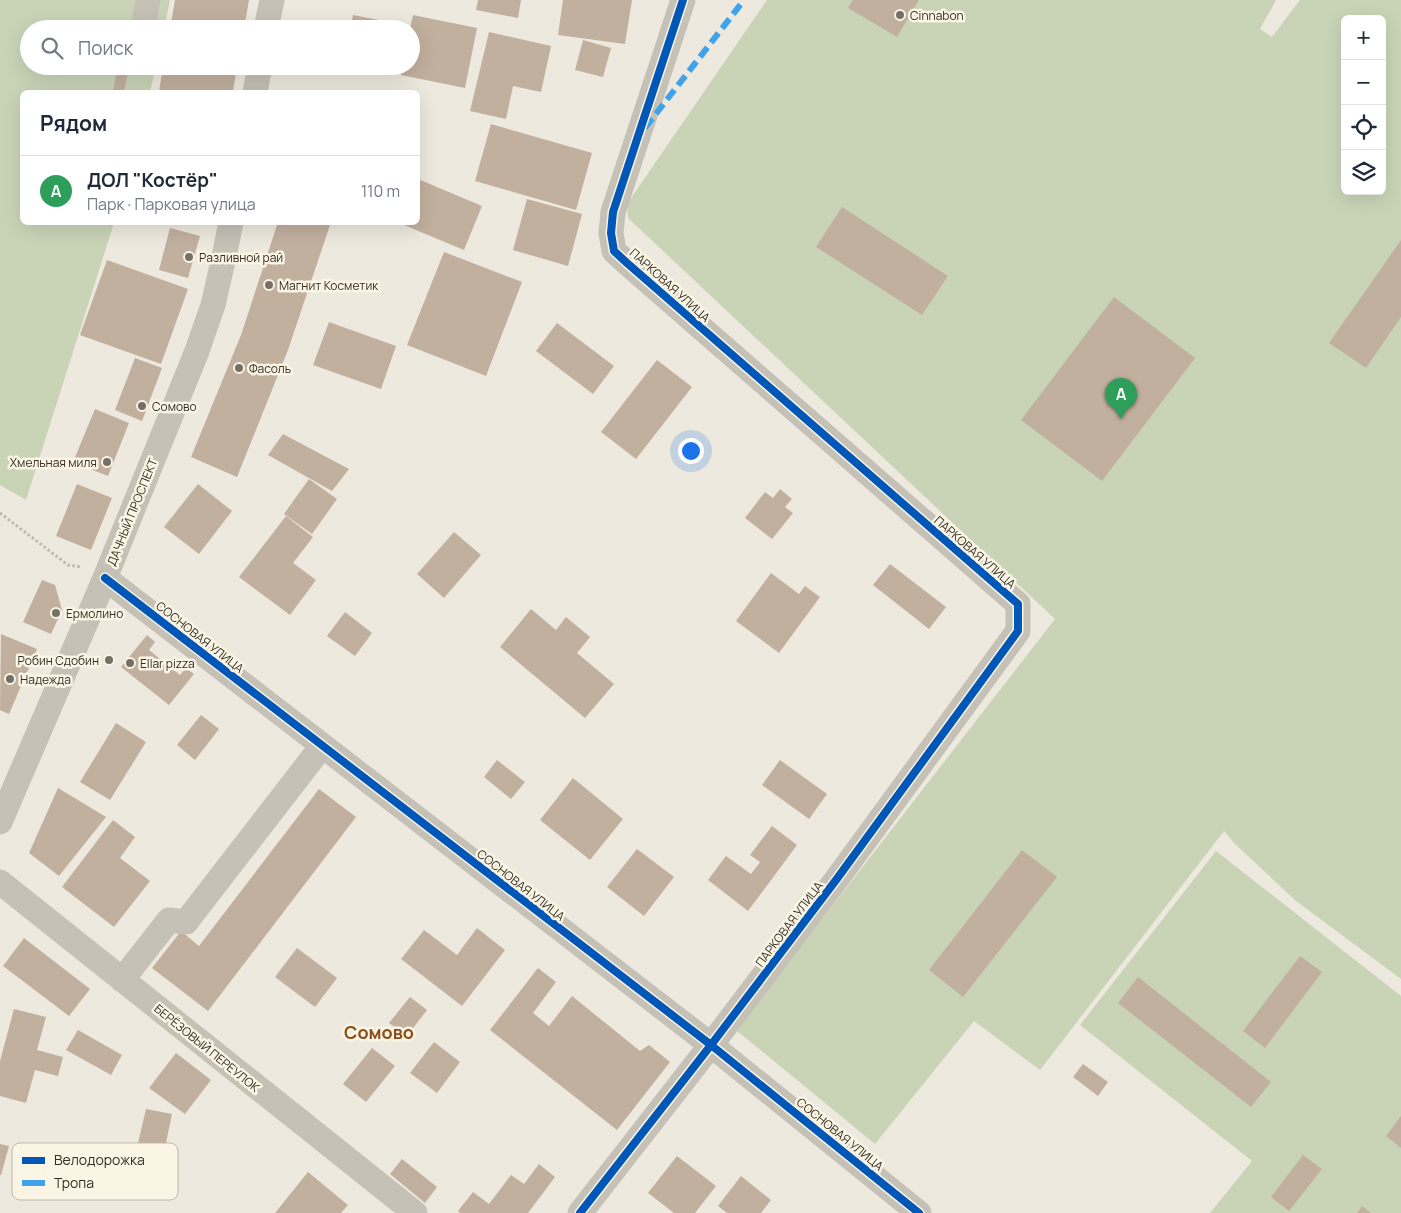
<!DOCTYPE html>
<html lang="ru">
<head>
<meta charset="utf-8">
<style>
  body { margin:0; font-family:Manrope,sans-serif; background:#f6f6f7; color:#1f2937 }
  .controls { position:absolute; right:15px; top:15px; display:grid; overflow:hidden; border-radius:8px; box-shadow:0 5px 20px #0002 }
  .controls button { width:45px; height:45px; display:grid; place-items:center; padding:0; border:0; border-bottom:1px solid #e0e1e3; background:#fff; color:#1f2937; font:25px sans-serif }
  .you { position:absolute; left:690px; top:450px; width:18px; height:18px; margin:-12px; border:4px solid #fff; border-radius:50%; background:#1a73e8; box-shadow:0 0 0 8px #1a73e833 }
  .badge { display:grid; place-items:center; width:32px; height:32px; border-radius:50%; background:#b45309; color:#fff; font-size:16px; font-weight:700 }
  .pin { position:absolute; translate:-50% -41px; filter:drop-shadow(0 1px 2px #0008) }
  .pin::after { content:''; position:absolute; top:26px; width:18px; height:15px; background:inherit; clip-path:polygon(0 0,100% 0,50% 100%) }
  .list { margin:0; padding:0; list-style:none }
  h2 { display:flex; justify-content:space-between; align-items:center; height:65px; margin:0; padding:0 20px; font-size:21px }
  h2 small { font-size:16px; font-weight:400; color:#747a83 }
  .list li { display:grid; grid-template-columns:32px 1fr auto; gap:15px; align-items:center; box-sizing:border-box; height:70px; padding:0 20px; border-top:1px solid #e0e1e3 }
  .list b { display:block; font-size:19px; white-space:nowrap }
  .list p { margin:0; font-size:16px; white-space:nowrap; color:#747a83 }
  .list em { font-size:16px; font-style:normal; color:#747a83 }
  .icon { flex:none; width:28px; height:28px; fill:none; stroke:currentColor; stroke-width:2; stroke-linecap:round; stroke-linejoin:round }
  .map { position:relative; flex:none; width:1401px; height:1213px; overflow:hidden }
  .search { position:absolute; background:#fff; box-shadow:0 5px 20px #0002; left:20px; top:20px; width:400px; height:55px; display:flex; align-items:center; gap:12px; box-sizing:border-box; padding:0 18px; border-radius:28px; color:#747a83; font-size:19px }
  .panel { position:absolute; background:#fff; box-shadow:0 5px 20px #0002; left:20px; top:90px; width:400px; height:135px; border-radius:8px }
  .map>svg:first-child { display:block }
</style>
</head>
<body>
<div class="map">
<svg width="1401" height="1213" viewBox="0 0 1401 1213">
  <rect width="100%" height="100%" fill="#ede9de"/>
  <path fill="#c9d4b7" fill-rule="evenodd" d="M 0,0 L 170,0 L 164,29 L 29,29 L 29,66 L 156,66 L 150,92 L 22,92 L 22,222 L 114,223 L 26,500 L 0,485 Z
    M 767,0 L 1276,0 L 1260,29 L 1272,37 L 1300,0 L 1401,0 L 1401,979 L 1296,901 L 1235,844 L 1224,831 L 1040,1070 L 974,1021 L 875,1144 L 736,1030 L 1055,619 L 628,218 L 627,204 ZM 1345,19 L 1382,19 L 1382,191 L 1345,191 Z
    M 1216,851 L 1401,996 L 1401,1213 L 1210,1213 L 1252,1161 L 1080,1025 Z"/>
  <path fill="#c2b09e" d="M 175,0 L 249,0 L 244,29 L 170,29 Z
    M 478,0 L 521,0 L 518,18 L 476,10 Z
    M 563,0 L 632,0 L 625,44 L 558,35 Z
    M 853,0 L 919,0 L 897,37 L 848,8 Z
    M 353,15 L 395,23 L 394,29 L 350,29 Z
    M 413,15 L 477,28 L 465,88 L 401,75 L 403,66 L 411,66 L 410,29 Z
    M 489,32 L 551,46 L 541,92 L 513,86 L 506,119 L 470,111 Z
    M 583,40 L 611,48 L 603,77 L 575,70 Z
    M 163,66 L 237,66 L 233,92 L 159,92 Z
    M 117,69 L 128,71 L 124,92 L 113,92 Z
    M 491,124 L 592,153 L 576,210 L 475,181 Z
    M 418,179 L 482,206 L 464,250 L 399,223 L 418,222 Z
    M 527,199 L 582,214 L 568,266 L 513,250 Z
    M 842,207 L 948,276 L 922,315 L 816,247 Z
    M 278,222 L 331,222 L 288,350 L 237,477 L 191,457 L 241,335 Z
    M 170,228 L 200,236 L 188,278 L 159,270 Z
    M 1401,240 L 1401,317 L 1366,368 L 1329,343 Z
    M 444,252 L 522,282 L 486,376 L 407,345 Z
    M 107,260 L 188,289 L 161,364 L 80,335 Z
    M 1114,297 L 1195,358 L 1102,481 L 1021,420 Z
    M 329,322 L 396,346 L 381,389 L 313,365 Z
    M 557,323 L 614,366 L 593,394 L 536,351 Z
    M 135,358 L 162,368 L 142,421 L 115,410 Z
    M 657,360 L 692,387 L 636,459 L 601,432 Z
    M 95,409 L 129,423 L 108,476 L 73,462 Z
    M 283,434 L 349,469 L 332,491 L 268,455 Z
    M 309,479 L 337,499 L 312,534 L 284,514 Z
    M 77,484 L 112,498 L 91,550 L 56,536 Z
    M 198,484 L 232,511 L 199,554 L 164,527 Z
    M 780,489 L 792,499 L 785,507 L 793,513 L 772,539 L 745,518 L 765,492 L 773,498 Z
    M 286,516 L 313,537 L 293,563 L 316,580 L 290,615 L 239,577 Z
    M 454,532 L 481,555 L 444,598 L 417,574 Z
    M 890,564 L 946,607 L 929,629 L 873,585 Z
    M 771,573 L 799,594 L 805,586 L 820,597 L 779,653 L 736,621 Z
    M 42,580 L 55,585 L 62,610 L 51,634 L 23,622 Z
    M 531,609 L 556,630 L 566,617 L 590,637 L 577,653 L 614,684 L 585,718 L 500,647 Z
    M 345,612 L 372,633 L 355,656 L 327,636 Z
    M 1,634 L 37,649 L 9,714 L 0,710 Z
    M 147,635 L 155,642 L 149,650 L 180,675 L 186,668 L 194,674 L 169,705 L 121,667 Z
    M 201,715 L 219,729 L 195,760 L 177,745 Z
    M 116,723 L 146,742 L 110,800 L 80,782 Z
    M 497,760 L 525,782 L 511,799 L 484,777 Z
    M 780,760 L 827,794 L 809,819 L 762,785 Z
    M 573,778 L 623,819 L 590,860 L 540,820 Z
    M 58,788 L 106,817 L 59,876 L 29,853 Z
    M 319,789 L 356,817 L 208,1011 L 152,968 L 181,931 L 199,946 Z
    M 113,820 L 135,837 L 120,858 L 150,881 L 114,927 L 62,887 Z
    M 772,826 L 797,845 L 748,911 L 708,880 L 726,856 L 751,874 L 760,862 L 750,855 Z
    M 637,849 L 674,877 L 644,916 L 607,887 Z
    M 1022,850 L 1057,877 L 963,997 L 929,970 Z
    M 477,928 L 505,950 L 462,1006 L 401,959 L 424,930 L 457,955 Z
    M 24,938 L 90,989 L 69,1016 L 3,966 Z
    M 297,948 L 337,978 L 315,1007 L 275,977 Z
    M 1300,956 L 1322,972 L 1265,1048 L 1243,1031 Z
    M 538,968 L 556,982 L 533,1013 L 549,1026 L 572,996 L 640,1051 L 649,1045 L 670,1062 L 617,1130 L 490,1030 Z
    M 1138,977 L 1271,1082 L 1251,1107 L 1118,1003 Z
    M 410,997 L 427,1010 L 407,1036 L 389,1023 Z
    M 14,1009 L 46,1017 L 37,1050 L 63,1057 L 58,1076 L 35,1070 L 26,1103 L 0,1096 L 0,1061 Z
    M 78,1030 L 122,1055 L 111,1075 L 66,1050 Z
    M 434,1042 L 460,1062 L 437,1093 L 410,1073 Z
    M 372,1048 L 395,1066 L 366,1102 L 343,1084 Z
    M 176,1053 L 211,1080 L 185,1114 L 149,1088 Z
    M 1083,1064 L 1108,1082 L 1098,1096 L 1073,1077 Z
    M 146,1109 L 172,1114 L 165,1148 L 138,1143 Z
    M 1401,1116 L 1401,1148 L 1386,1136 Z
    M 0,1144 L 9,1146 L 1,1175 L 0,1175 Z
    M 1303,1155 L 1322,1169 L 1289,1211 L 1271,1197 Z
    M 677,1156 L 716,1186 L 695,1213 L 674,1213 L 648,1193 Z
    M 402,1159 L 437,1187 L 425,1203 L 390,1174 Z
    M 539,1164 L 555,1177 L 528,1213 L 460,1213 L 458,1211 L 473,1192 L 489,1204 L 511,1175 L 524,1184 Z
    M 308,1172 L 348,1205 L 341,1213 L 275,1213 Z
    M 741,1176 L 771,1200 L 761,1213 L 727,1213 L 718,1206 Z
    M 1362,1206 L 1371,1213 L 1357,1213 Z"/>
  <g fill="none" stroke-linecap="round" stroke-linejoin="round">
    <path stroke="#beb9b0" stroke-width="3" stroke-dasharray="2.5 2.5" stroke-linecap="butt" d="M 0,513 L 68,565 L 82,567"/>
    <path stroke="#c6c1b7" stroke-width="25" d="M 143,29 L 148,0
      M 266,29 L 272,0
      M 255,92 L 260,66
      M 105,578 L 711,1045 L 919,1213
      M 0,822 L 105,578 L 197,351 L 213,305 L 224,257 L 231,222
      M 0,882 L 415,1213
      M 122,980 L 169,920 L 186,922 L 322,746
      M 580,1213 L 711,1045 L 836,880 L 1018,631 L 1018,604 L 627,263 L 614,251 L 611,233 L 613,212 L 683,0"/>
    <path stroke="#3fa3eb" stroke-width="6" stroke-dasharray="12 6" stroke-linecap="butt" d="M 645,128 L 744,0"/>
    <defs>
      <path id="cycleway" d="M 105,578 L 711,1045 L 919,1213
        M 580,1213 L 711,1045 L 836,880 L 1018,631 L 1018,604 L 627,263 L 614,251 L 611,233 L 613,212 L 683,0"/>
    </defs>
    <use href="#cycleway" stroke="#faf5e4" stroke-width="11"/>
    <use href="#cycleway" stroke="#0057b8" stroke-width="8"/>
  </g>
  <g fill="#766f66" stroke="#faf5e4" stroke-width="2">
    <circle cx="900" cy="15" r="5"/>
    <circle cx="189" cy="257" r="5"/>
    <circle cx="269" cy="285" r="5"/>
    <circle cx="239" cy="368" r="5"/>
    <circle cx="142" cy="406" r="5"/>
    <circle cx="107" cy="462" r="5"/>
    <circle cx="56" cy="613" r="5"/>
    <circle cx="109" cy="660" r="5"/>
    <circle cx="130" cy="663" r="5"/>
    <circle cx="10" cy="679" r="5"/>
  </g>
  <g text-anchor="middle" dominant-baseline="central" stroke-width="5" stroke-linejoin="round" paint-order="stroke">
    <g font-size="12" fill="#362e26" stroke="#faf5e4" text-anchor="start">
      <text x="910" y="15">Cinnabon</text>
      <text x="199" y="257">Разливной рай</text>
      <text x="279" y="285">Магнит Косметик</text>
      <text x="249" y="368">Фасоль</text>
      <text x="152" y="406">Сомово</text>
      <text x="97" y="462" text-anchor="end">Хмельная миля</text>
      <text x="66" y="613">Ермолино</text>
      <text x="99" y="660" text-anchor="end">Робин Сдобин</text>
      <text x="140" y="663">Ellar pizza</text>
      <text x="20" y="679">Надежда</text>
    </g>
    <g font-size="12" fill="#362e26" stroke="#faf5e4">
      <text transform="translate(670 285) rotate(42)">ПАРКОВАЯ УЛИЦА</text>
      <text transform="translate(132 512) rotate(-68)">ДАЧНЫЙ ПРОСПЕКТ</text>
      <text transform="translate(975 552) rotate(41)">ПАРКОВАЯ УЛИЦА</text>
      <text transform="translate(200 637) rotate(38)">СОСНОВАЯ УЛИЦА</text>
      <text transform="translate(521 885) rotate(38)">СОСНОВАЯ УЛИЦА</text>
      <text transform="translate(789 924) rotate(-53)">ПАРКОВАЯ УЛИЦА</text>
      <text transform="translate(207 1048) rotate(39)">БЕРЁЗОВЫЙ ПЕРЕУЛОК</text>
      <text transform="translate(840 1134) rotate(39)">СОСНОВАЯ УЛИЦА</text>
    </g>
    <g font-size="18" font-weight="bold" fill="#8b4d19" stroke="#faf5e4">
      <text x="379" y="1032">Сомово</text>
    </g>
  </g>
  <rect x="12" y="1143" width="166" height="57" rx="8" fill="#faf5e4" stroke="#bfb9ab" stroke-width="1"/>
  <rect x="22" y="1157" width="23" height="7" fill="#0057b8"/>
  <rect x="22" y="1180" width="23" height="6" fill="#3fa3eb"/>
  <g font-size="14" fill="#362e26">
    <text x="54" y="1165">Велодорожка</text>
    <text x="54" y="1188">Тропа</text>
  </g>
</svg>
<div class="controls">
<button>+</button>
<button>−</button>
<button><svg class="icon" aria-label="locate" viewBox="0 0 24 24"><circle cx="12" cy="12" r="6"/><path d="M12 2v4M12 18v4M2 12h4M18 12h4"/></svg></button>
<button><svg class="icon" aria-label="layers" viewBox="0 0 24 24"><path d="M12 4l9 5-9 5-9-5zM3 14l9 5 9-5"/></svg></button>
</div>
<div class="you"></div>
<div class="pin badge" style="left:1121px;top:419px;background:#2e9e5b">A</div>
<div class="search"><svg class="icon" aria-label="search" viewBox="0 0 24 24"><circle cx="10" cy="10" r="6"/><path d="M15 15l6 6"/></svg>Поиск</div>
<section class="panel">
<h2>Рядом<small></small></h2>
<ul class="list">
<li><span class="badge" style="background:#2e9e5b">A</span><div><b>ДОЛ &quot;Костёр&quot;</b><p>Парк · Парковая улица</p></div><em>110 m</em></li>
</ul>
</section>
</div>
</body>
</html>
